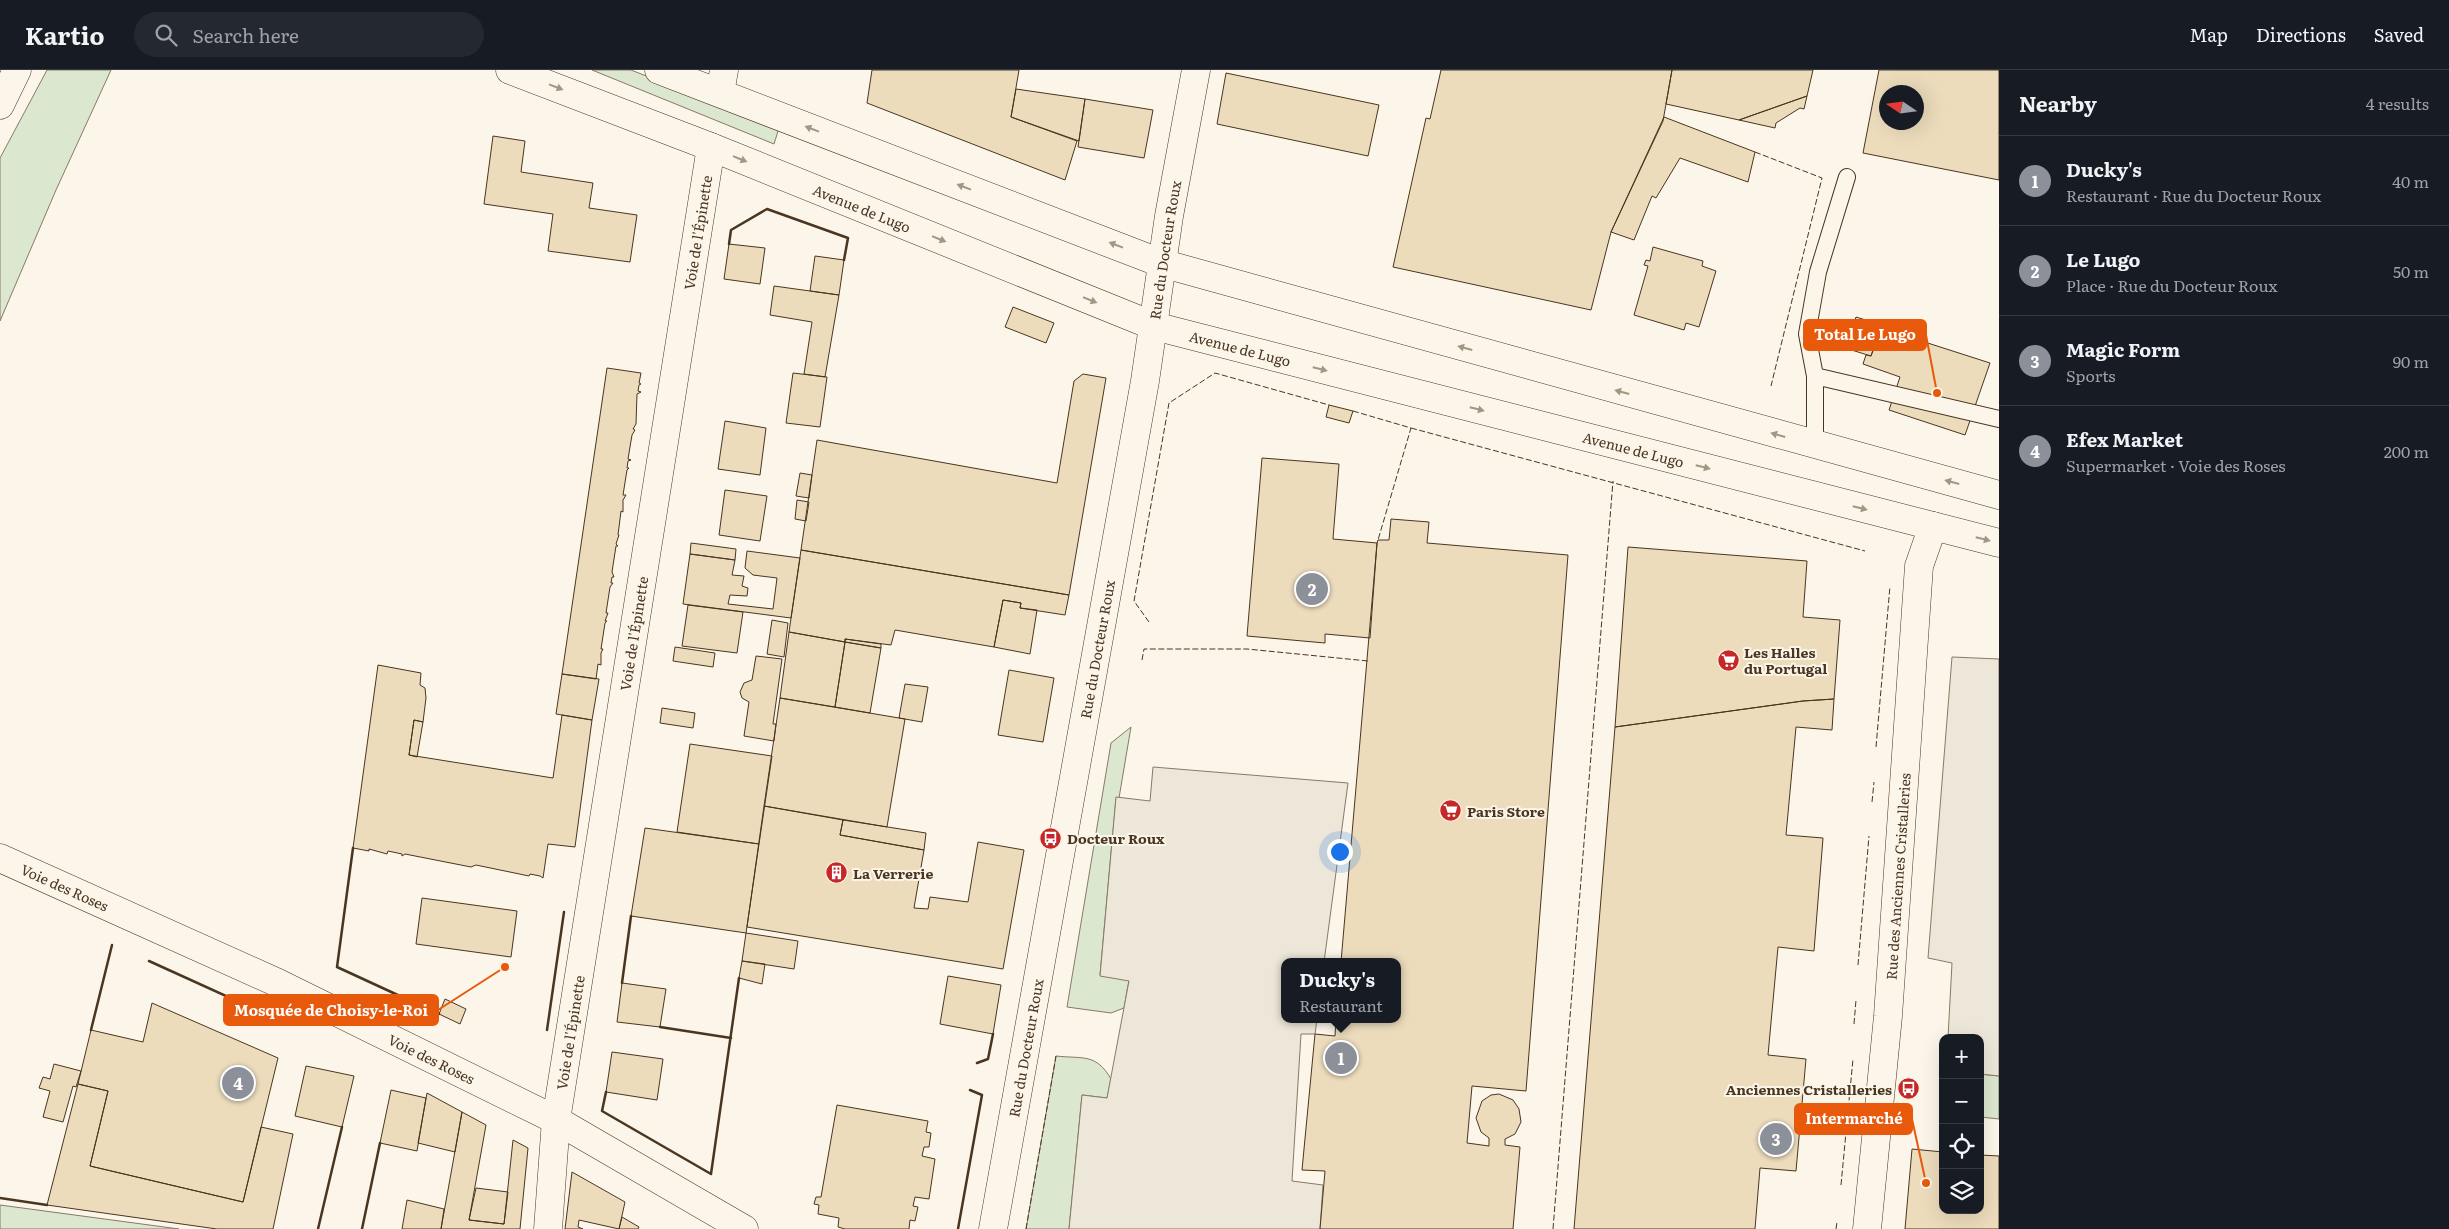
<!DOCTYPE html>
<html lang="en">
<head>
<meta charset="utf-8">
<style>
  body { margin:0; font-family:Literata,serif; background:#242831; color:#f1f3f6 }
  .controls { position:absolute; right:15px; bottom:15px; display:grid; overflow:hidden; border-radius:10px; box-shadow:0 5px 20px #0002 }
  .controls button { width:45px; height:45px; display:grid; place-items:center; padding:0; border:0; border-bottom:1px solid #363941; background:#171b24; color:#f1f3f6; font:25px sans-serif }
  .compass { position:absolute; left:1879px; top:15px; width:45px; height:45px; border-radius:50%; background:#171b24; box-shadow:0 5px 20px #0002; rotate:283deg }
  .you { position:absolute; left:1339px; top:781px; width:18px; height:18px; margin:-12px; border:4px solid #fff; border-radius:50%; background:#1a73e8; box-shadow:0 0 0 8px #1a73e833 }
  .badge { display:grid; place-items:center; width:32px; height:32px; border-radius:50%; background:#8c9099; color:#fff; font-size:16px; font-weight:700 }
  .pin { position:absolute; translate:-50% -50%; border:2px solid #fff; box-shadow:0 1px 5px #0006 }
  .popup { position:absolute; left:1281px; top:888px; width:120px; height:65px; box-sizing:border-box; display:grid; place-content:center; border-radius:10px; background:#171b24; filter:drop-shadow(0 1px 4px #0005); font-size:16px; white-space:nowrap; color:#9ea1a6 }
  .popup b { font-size:19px; color:#f1f3f6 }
  .popup::after { content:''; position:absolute; left:50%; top:100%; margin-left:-10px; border:10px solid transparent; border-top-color:#171b24 }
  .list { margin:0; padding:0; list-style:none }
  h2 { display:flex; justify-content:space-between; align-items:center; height:65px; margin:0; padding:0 20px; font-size:21px }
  h2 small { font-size:16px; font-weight:400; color:#9ea1a6 }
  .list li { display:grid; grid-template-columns:32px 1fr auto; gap:15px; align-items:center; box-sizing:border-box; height:90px; padding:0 20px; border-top:1px solid #363941 }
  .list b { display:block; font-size:19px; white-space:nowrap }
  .list p { margin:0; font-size:16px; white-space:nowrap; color:#9ea1a6 }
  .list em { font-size:16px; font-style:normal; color:#9ea1a6 }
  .icon { flex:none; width:28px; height:28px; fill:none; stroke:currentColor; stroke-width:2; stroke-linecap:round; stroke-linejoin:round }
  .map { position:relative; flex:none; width:1999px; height:1159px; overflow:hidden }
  header { display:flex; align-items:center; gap:30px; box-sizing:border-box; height:70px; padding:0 25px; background:#171b24; border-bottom:1px solid #363941 }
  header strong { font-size:24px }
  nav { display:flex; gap:28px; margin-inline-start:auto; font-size:18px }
  .search { width:350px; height:45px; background:#242831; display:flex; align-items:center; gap:12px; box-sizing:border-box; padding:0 18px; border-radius:28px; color:#9ea1a6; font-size:19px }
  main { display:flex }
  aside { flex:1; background:#171b24 }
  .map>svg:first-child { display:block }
</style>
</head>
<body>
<header>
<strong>Kartio</strong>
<div class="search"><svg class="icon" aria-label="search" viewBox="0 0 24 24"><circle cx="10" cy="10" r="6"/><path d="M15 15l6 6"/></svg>Search here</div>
<nav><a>Map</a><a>Directions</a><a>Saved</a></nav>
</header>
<main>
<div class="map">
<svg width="1999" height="1159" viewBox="0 0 1999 1159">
  <rect width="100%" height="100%" fill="#fbf6e9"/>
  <path fill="#dce7d0" stroke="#887966" d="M 47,0 L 111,0 L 56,120 L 0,251 L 0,88 Z
    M 592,0 L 631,0 L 779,58 L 774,74 Z
    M 1131,657 L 1119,728 L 1116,728 L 1100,905 L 1129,910 L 1124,938 L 1111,943 L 1067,937 L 1111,673 Z
    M 1056,986 C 1083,989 1096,983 1111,1009 L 1107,1028 L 1082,1025 L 1069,1159 L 1026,1159 Z
    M 1980,1004 L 1999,1006 L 1999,1049 L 1980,1047 Z
    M 0,1135 L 179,1159 L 0,1159 Z"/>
  <path fill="#ede7d9" stroke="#887966" d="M 1952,587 L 1999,589 L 1999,1006 L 1980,1004 L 1980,968 L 1948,968 L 1952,893 L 1928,888 Z
    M 1153,697 L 1348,713 L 1324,892 L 1285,892 L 1285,949 L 1317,949 L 1315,964 L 1301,964 L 1292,1111 L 1323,1115 L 1320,1159 L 1069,1159 L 1082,1025 L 1107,1028 L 1129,911 L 1100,906 L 1116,727 L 1150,731 Z"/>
  <path fill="#ecdcbc" stroke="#4a3520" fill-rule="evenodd" d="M 872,0 L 1019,0 L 1011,47 L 1077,71 L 1065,110 L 867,33 Z
    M 1441,0 L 1672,0 L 1663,51 L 1611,162 L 1591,240 L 1393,197 L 1426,48 L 1430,49 Z
    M 1672,0 L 1813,0 L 1807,26 L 1739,50 L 1666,34 Z
    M 1879,0 L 1999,0 L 1999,110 L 1863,83 ZM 1886,22 L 1916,22 L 1916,52 L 1886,52 Z
    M 1226,3 L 1379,35 L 1368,86 L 1217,54 Z
    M 1016,19 L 1085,29 L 1079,71 L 1011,47 Z
    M 1807,26 L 1804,39 L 1800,38 L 1776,53 L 1775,58 L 1739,50 Z
    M 1085,29 L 1153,40 L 1144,88 L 1078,77 Z
    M 1664,47 L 1755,82 L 1748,112 L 1680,88 L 1656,128 L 1652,126 L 1634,170 L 1611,162 Z
    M 493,66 L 525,71 L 521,102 L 593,113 L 589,138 L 637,145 L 630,192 L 548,181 L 553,144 L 484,134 Z
    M 729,174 L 765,178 L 760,214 L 724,209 Z
    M 1653,177 L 1703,191 L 1702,196 L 1716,201 L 1699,257 L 1686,253 L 1684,260 L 1634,245 L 1648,196 L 1644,195 L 1646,190 L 1650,191 Z
    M 815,186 L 844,190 L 839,225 L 810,221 Z
    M 774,216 L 839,225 L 825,307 L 804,304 L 812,252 L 770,245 Z
    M 1013,237 L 1054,253 L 1046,273 L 1005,257 Z
    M 1856,247 L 1882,255 L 1871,286 L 1845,278 Z
    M 1881,258 L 1990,293 L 1965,365 L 1889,340 L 1900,307 L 1863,294 L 1866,285 L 1871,286 Z
    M 607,298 L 641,303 L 639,313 L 641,314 L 639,315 L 638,321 L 641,322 L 637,324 L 636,354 L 633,359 L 635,360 L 632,365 L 628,389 L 631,390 L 628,391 L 627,398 L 629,398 L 627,400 L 623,425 L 626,425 L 623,430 L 623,442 L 621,441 L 618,465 L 619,465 L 616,474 L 618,476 L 616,476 L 612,502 L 614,507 L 612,507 L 611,513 L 613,513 L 610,517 L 606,543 L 608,543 L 605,551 L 607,551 L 605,553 L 601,579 L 603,579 L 601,583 L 601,595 L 598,594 L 596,609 L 562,604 Z
    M 793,303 L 827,307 L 820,357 L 786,353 Z
    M 1083,304 L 1106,308 L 1069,525 L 801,480 L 817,370 L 1057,413 L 1074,311 Z
    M 1329,335 L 1353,341 L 1349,353 L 1326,347 Z
    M 725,351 L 766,358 L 760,405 L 718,399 Z
    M 1262,388 L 1339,394 L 1333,469 L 1377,473 L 1370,568 L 1325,564 L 1325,573 L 1247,566 Z
    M 800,403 L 812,405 L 809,428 L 796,426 Z
    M 725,420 L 767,426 L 760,471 L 719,465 Z
    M 797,430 L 809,432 L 806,451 L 795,449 Z
    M 1391,449 L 1429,452 L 1427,473 L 1568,485 L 1526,1021 L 1472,1016 L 1467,1073 L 1489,1076 L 1489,1068 L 1481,1062 L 1476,1048 L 1482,1031 L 1491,1025 L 1499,1024 L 1513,1030 L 1519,1039 L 1521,1052 L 1515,1064 L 1505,1069 L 1505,1075 L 1520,1077 L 1513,1159 L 1320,1159 L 1325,1101 L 1302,1100 L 1315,964 L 1335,966 L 1336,949 L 1397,949 L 1397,892 L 1341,892 L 1377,473 L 1378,470 L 1389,470 Z
    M 691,473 L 736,479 L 735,490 L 690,484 Z
    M 1628,477 L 1807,491 L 1803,547 L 1840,550 L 1834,629 L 1803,631 L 1615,657 Z
    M 801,480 L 1069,525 L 1065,545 L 1020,538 L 1021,533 L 1003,530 L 994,577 L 895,560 L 891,575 L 845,569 L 845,572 L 789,562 Z
    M 747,481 L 800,488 L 791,548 L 683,534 L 690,484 L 735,490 L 732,505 L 744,506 L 742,516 L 748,518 L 747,526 L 730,525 L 728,534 L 773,539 L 777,508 L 753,505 L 745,498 Z
    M 1003,530 L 1021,533 L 1020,538 L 1037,540 L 1030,584 L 994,577 Z
    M 688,535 L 743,542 L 737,583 L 682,576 Z
    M 772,550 L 788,553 L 784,587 L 767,584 Z
    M 789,562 L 845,572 L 835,637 L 780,628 Z
    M 845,569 L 881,574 L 881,578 L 845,572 Z
    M 845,572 L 881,578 L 870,643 L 835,637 Z
    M 675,577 L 715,583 L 713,597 L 673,591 Z
    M 756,586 L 782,589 L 773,654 L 776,654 L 774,671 L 744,666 L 749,632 L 742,628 L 740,622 L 744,613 L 752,610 Z
    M 378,595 L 421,603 L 420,615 L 425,618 L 426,628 L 423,652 L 414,650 L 409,685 L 553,708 L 562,645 L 592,650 L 575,777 L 548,774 L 543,808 L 540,806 L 530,804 L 529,806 L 476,795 L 471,797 L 405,784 L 402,786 L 402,784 L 388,781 L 387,784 L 369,779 L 369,781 L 353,778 Z
    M 1009,600 L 1054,608 L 1043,672 L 998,665 Z
    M 562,604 L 599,609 L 592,650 L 556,644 Z
    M 905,614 L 928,617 L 922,652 L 899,648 Z
    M 780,628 L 905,649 L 887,757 L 764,736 Z
    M 1834,629 L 1832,660 L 1796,657 L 1786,765 L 1823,768 L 1814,881 L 1778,877 L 1768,985 L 1806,989 L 1796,1101 L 1760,1098 L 1755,1159 L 1574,1159 L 1615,657 L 1803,631 Z
    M 662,638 L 695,643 L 693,658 L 660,653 Z
    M 414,650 L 423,652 L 417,687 L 409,685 Z
    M 690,674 L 772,686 L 759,774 L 677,762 Z
    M 764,736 L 843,750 L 840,765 L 924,780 L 914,838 L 928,839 L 930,827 L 968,832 L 978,772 L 1024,780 L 1003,899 L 747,857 Z
    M 843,750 L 926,763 L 924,780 L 840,765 Z
    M 645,758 L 759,774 L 746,863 L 631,846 Z
    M 422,828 L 517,841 L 511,887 L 416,874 Z
    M 746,863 L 798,871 L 794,899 L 742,891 Z
    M 742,891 L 765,894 L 762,914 L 739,908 Z
    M 948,906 L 1001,915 L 993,964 L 940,954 Z
    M 622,913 L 666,919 L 660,957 L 617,952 Z
    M 445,929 L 466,939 L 460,954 L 439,944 Z
    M 152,933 L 278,988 L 243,1132 L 90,1096 L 108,1021 L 78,1014 L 91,960 L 143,972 Z
    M 612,982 L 663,989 L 657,1030 L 606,1022 Z
    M 54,994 L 81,1001 L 76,1017 L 73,1016 L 63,1052 L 43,1047 L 50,1021 L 39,1018 L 43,1007 L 50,1009 Z
    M 306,996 L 354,1006 L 342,1057 L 295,1046 Z
    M 78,1014 L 108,1021 L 90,1096 L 243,1132 L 261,1057 L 293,1064 L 273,1159 L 217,1159 L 47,1135 Z
    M 391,1020 L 426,1028 L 417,1081 L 380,1073 Z
    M 427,1023 L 462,1042 L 455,1082 L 418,1073 Z
    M 837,1035 L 928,1051 L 926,1062 L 931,1063 L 929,1077 L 924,1077 L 922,1086 L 935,1089 L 929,1129 L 915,1127 L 913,1136 L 918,1137 L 915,1151 L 910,1150 L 909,1159 L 845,1159 L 838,1157 L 839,1148 L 818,1144 L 819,1135 L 814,1134 L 816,1127 L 821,1127 Z
    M 462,1042 L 486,1055 L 469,1150 L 504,1154 L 513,1070 L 528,1078 L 520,1159 L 441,1159 Z
    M 1912,1079 L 1943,1082 L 1943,1140 L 1980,1140 L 1980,1085 L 1999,1086 L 1999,1159 L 1905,1159 Z
    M 572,1102 L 625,1132 L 619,1159 L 579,1150 L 578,1157 L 583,1159 L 565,1159 Z
    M 476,1118 L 508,1122 L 504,1154 L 469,1150 Z
    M 407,1130 L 444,1139 L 441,1159 L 402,1159 Z
    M 622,1147 L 639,1157 L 638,1159 L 619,1159 Z"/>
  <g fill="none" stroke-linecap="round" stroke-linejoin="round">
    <defs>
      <path id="service" d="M 1815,306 L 1999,349
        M 1815,375 L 1815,306 L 1807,264 L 1818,202 L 1847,107"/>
      <g id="minor">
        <path d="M 720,23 L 724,0"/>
        <path id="s1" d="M 0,788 L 278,913 L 556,1050 L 744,1159"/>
        <path id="s2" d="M 548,1159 L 556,1050 L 711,77"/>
        <path id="s3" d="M 993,1159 L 1145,311 L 1169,146 L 1196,0"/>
        <path id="s4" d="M 1867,1159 L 1888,946 L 1919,496 L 1933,456"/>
      </g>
      <g id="secondary">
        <path id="s5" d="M 510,0 L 711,77 L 1154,256 L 1999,473"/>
        <path d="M 659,0 L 1161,193 L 1999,425"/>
      </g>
      <path id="primary" d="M 0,35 L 17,0"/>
    </defs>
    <use href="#service" stroke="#4a3520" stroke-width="18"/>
    <use href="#minor" stroke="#4a3520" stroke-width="29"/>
    <use href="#secondary" stroke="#4a3520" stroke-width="29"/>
    <use href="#primary" stroke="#4a3520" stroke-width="29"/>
    <use href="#service" stroke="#fbf6e9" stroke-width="16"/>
    <use href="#minor" stroke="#fbf6e9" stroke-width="28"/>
    <use href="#secondary" stroke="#fbf6e9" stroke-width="28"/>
    <use href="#primary" stroke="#fbf6e9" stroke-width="28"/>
    <path stroke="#4a3520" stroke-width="1" stroke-dasharray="6 2.5" stroke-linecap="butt" d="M 1755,82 L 1822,108 L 1771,316
      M 1353,341 L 1411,358 L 1378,470
      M 1411,358 L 1865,481
      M 1149,552 L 1134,531 L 1169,333 L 1215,303 L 1329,335
      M 1142,590 L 1144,579 L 1247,579 L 1368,591
      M 1876,677 L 1890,516
      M 1872,732 L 1874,712
      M 1858,895 L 1869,766
      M 1854,954 L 1856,930
      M 1841,1115 L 1853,989
      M 1026,1159 L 1056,986
      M 1553,1159 L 1613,411
      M 1836,1159 L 1837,1152"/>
    <path stroke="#4a3520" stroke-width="2.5" d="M 729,174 L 731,160 L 767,139 L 848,168 L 844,190
      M 353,778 L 337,897 L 439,944
      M 149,891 L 261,942
      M 622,913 L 631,846
      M 660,957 L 731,968
      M 91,960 L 112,875
      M 547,960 L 564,842
      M 977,993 L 988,989 L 993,964
      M 606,1022 L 602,1041 L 711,1104 L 739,908
      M 0,1128 L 47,1135
      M 318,1159 L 342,1057
      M 362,1159 L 380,1073
      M 958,1159 L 982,1025 L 970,1020"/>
  </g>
  <defs><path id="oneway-solid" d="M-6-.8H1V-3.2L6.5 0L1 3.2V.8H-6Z" transform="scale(1.25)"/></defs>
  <g fill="#a29684">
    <use href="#oneway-solid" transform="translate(556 17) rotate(21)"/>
    <use href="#oneway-solid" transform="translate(812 59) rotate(-159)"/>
    <use href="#oneway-solid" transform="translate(740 89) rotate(22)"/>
    <use href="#oneway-solid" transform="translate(964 117) rotate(-159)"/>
    <use href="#oneway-solid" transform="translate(939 169) rotate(22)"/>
    <use href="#oneway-solid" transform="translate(1116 175) rotate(-159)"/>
    <use href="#oneway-solid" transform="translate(1090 230) rotate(22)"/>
    <use href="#oneway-solid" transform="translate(1465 278) rotate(-165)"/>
    <use href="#oneway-solid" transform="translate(1320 299) rotate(14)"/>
    <use href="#oneway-solid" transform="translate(1622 322) rotate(-165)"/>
    <use href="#oneway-solid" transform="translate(1477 339) rotate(14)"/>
    <use href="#oneway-solid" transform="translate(1778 365) rotate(-164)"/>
    <use href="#oneway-solid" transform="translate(1703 397) rotate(14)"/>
    <use href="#oneway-solid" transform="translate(1952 412) rotate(-165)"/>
    <use href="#oneway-solid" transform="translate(1860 438) rotate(14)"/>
    <use href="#oneway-solid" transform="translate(1983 469) rotate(14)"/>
  </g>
  <defs>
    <symbol id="supermarket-disc" viewBox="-11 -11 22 22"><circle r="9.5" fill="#c62828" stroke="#fbf6e9"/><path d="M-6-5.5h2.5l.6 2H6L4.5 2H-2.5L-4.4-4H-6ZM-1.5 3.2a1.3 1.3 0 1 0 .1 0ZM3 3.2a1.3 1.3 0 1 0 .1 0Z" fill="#fff"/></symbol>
    <symbol id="bus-disc" viewBox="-11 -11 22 22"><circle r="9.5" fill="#c62828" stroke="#fbf6e9"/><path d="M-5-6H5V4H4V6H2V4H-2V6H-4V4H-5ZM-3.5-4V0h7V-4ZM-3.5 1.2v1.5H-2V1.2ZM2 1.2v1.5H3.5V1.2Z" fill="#fff"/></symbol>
    <symbol id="building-disc" viewBox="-11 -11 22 22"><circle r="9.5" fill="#c62828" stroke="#fbf6e9"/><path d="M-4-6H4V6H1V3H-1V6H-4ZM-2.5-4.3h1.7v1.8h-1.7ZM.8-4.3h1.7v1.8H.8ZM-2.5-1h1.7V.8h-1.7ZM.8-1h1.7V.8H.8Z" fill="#fff"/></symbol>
  </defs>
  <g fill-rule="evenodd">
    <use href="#supermarket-disc" x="1716" y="578" width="25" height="25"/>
    <use href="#supermarket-disc" x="1438" y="728" width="25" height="25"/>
    <use href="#bus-disc" x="1038" y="756" width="25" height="25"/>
    <use href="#building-disc" x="824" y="790" width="25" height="25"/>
    <use href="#bus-disc" x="1896" y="1006" width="25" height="25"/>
  </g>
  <g text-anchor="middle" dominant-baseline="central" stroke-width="4" stroke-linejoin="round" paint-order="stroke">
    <g font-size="14" fill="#4a3520" stroke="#fbf6e9">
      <text stroke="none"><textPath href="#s5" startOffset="378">Avenue de Lugo</textPath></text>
      <text stroke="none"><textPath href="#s2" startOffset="1008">Voie de l'Épinette</textPath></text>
      <text stroke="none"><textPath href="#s3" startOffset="994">Rue du Docteur Roux</textPath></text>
      <text stroke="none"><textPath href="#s5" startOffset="782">Avenue de Lugo</textPath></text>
      <text stroke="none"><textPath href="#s5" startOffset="1188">Avenue de Lugo</textPath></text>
      <text stroke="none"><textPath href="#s2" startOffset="602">Voie de l'Épinette</textPath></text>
      <text stroke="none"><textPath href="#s3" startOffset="589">Rue du Docteur Roux</textPath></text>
      <text stroke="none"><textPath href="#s4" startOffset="354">Rue des Anciennes Cristalleries</textPath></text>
      <text stroke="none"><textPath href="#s1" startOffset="71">Voie des Roses</textPath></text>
      <text stroke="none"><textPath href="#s2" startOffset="198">Voie de l'Épinette</textPath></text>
      <text stroke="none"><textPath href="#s3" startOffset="184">Rue du Docteur Roux</textPath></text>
      <text stroke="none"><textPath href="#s1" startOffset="476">Voie des Roses</textPath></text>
    </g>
    <g font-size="14" font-weight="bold" fill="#4a3520" stroke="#fbf6e9" text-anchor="start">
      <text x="1744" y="582">Les Halles<tspan x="1744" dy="16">du Portugal</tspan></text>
      <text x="1467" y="741">Paris Store</text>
      <text x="1067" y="768">Docteur Roux</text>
      <text x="853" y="803">La Verrerie</text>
      <text x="1892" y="1019" text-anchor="end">Anciennes Cristalleries</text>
    </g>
  </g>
  <path fill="none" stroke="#e8590c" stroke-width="2" d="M1937 323L1926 265M505 897L438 940M1926 1113L1912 1049"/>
  <g fill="#e8590c" stroke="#fbf6e9" stroke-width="2">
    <circle cx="1937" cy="323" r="5"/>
    <circle cx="505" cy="897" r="5"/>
    <circle cx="1926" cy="1113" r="5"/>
  </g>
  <g fill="#e8590c" stroke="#e8590c" stroke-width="2">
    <rect x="1804" y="250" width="122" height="30" rx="5"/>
    <rect x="224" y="925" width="214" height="30" rx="5"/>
    <rect x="1795" y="1034" width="117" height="30" rx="5"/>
  </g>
  <g font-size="15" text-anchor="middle" font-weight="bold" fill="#fff">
    <text x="1865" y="270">Total Le Lugo</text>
    <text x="331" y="946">Mosquée de Choisy-le-Roi</text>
    <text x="1854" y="1054">Intermarché</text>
  </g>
</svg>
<div class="controls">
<button>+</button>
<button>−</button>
<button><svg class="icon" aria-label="locate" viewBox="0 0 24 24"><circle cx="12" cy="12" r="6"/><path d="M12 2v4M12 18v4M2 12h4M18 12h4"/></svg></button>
<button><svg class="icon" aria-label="layers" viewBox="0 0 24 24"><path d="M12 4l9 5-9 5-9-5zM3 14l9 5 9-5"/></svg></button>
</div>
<svg class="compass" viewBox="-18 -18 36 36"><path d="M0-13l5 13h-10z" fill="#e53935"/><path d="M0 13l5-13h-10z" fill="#9ea1a6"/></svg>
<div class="you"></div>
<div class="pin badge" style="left:1341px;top:988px">1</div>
<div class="popup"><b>Ducky's</b>Restaurant</div>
<div class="pin badge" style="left:1312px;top:519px">2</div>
<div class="pin badge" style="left:1776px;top:1069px">3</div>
<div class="pin badge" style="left:238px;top:1013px">4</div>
</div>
<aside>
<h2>Nearby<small>4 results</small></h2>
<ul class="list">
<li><span class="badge">1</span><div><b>Ducky's</b><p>Restaurant · Rue du Docteur Roux</p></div><em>40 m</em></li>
<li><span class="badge">2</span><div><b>Le Lugo</b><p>Place · Rue du Docteur Roux</p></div><em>50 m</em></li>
<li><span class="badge">3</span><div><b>Magic Form</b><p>Sports</p></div><em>90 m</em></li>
<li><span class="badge">4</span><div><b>Efex Market</b><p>Supermarket · Voie des Roses</p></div><em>200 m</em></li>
</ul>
</aside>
</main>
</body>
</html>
